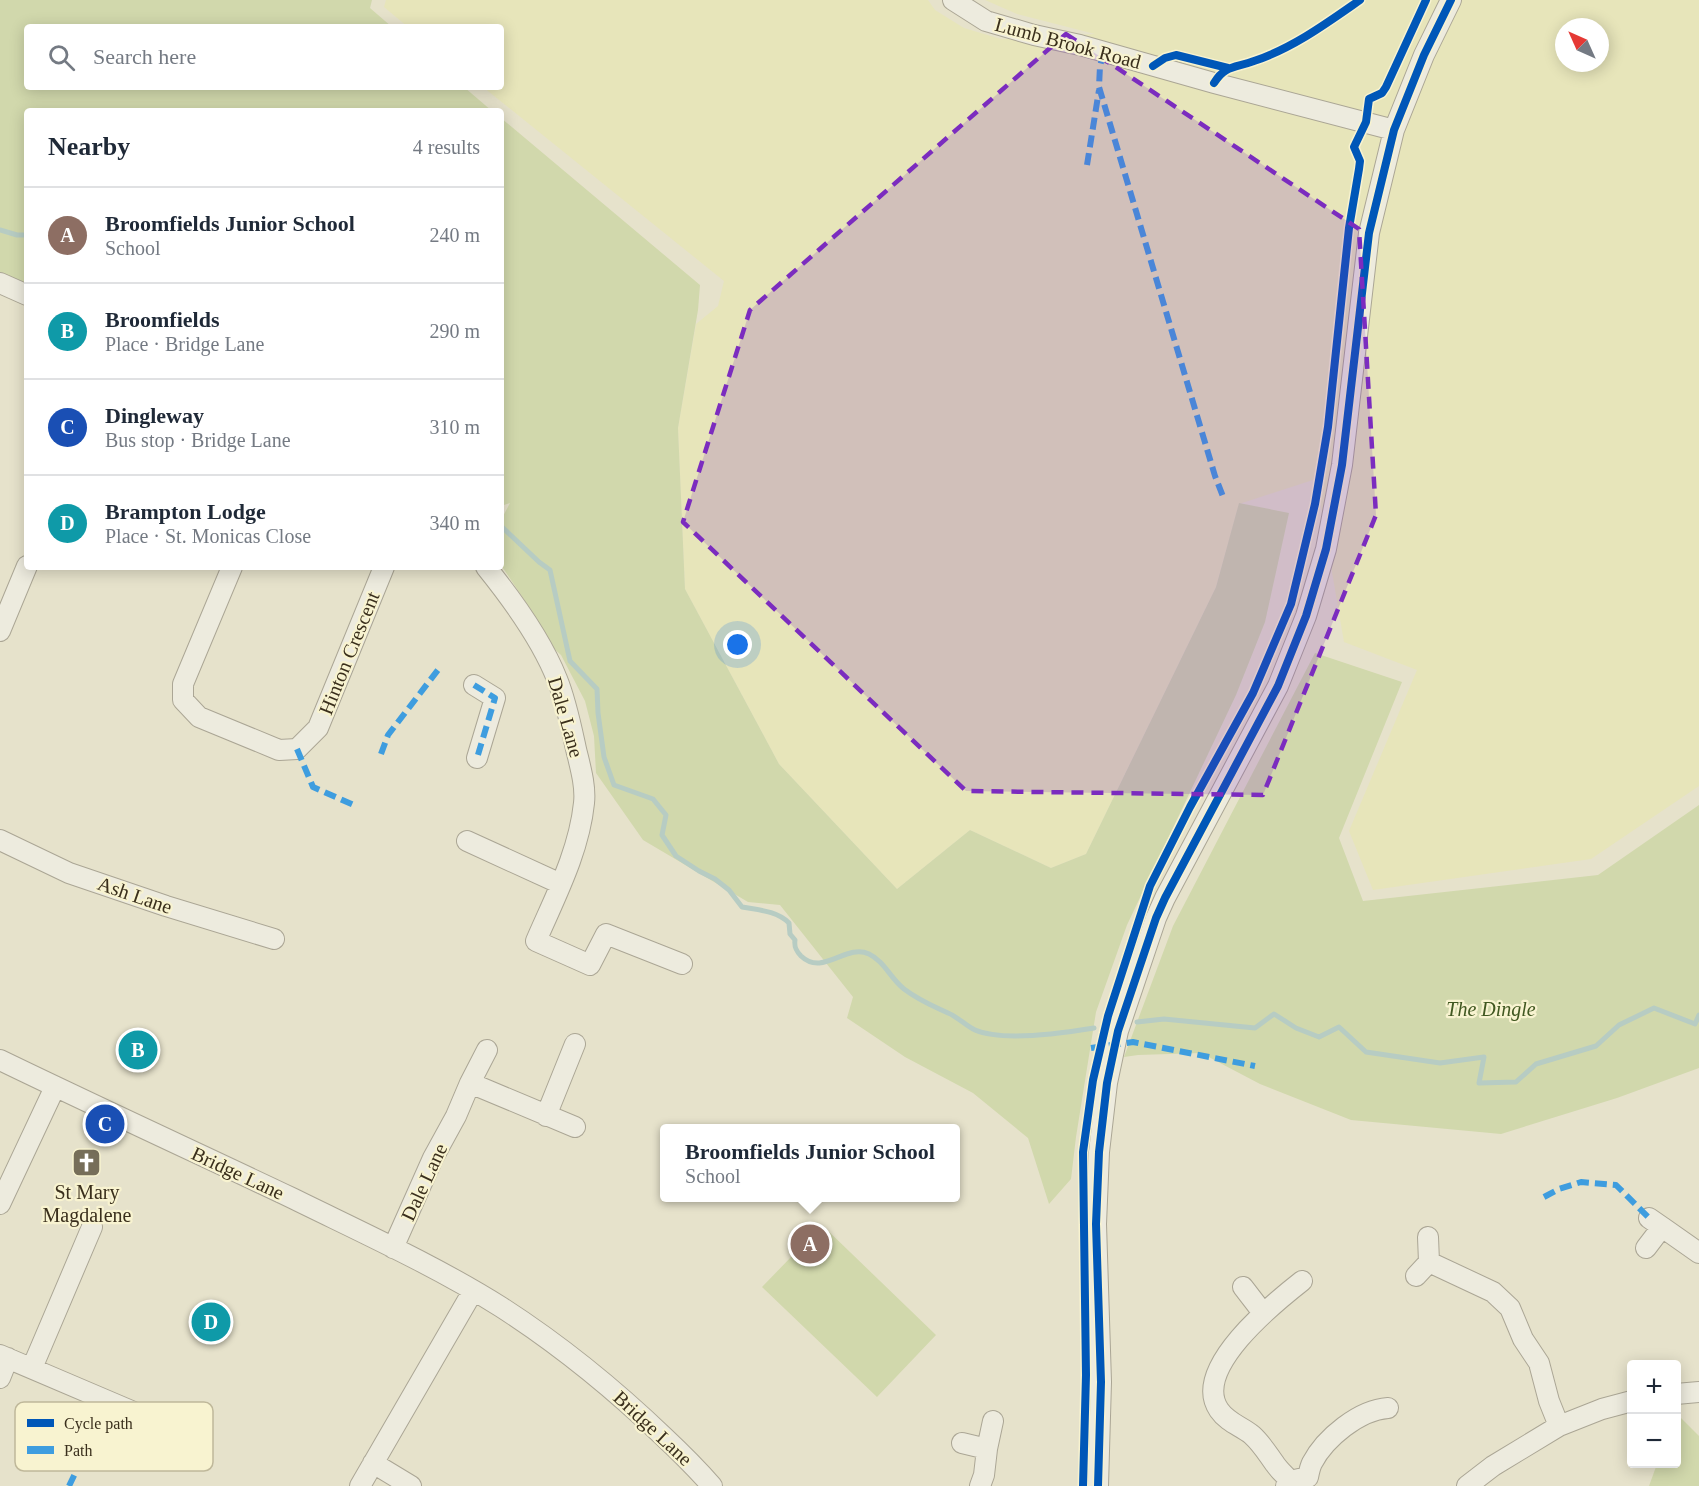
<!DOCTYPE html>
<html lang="en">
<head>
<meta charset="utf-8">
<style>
  body { margin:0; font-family:Georgia,serif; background:#f2f2f3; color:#1f2937 }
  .controls { position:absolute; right:18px; bottom:18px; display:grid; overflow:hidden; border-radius:6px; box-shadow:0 3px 15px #0003 }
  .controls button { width:54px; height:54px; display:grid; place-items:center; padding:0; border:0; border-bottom:2px solid #e0e1e3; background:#fff; color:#1f2937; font:30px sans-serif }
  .compass { position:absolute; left:1555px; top:18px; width:54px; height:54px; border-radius:50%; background:#fff; box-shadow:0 3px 15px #0003; rotate:315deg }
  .you { position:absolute; left:738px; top:645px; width:21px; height:21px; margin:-15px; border:4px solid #fff; border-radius:50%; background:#1a73e8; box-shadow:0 0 0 9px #1a73e833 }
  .badge { display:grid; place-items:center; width:39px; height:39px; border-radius:50%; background:#7c3aed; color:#fff; font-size:20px; font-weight:700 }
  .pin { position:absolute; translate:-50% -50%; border:3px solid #fff; box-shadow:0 2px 6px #0006 }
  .popup { position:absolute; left:660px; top:1124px; width:300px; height:78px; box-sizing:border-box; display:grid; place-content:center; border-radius:6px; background:#fff; filter:drop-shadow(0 2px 4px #0005); font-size:20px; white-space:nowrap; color:#747a83 }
  .popup b { font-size:22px; color:#1f2937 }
  .popup::after { content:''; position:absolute; left:50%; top:100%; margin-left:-12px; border:12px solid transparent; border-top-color:#fff }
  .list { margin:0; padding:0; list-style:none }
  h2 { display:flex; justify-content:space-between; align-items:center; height:78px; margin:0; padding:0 24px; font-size:26px }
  h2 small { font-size:20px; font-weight:400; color:#747a83 }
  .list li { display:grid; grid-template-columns:39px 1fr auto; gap:18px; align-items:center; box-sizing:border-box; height:96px; padding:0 24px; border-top:2px solid #e0e1e3 }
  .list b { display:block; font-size:22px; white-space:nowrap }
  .list p { margin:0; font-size:20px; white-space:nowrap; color:#747a83 }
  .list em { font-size:20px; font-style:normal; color:#747a83 }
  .icon { flex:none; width:33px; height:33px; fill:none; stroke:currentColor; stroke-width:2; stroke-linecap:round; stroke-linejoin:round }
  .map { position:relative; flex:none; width:1699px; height:1486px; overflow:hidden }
  .search { position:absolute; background:#fff; box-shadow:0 3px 15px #0003; left:24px; top:24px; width:480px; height:66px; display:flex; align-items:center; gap:15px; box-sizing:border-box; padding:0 21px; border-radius:6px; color:#747a83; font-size:22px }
  .panel { position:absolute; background:#fff; box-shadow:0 3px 15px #0003; left:24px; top:108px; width:480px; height:462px; border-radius:6px }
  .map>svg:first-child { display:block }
</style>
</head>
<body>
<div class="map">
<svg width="1699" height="1486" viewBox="0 0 1699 1486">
  <rect width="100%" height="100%" fill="#e6e2cb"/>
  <path fill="#e7e5ba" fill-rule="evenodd" d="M 386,0 L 928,0 L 935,10 L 964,28 L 1001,39 L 1095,34 L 1017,14 L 985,0 L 1699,0 L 1699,786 L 1591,859 L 1373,890 L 1349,831 L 1417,670 L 1344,642 L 1316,479 L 1239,504 L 1216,587 L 1086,854 L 1051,868 L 970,830 L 897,889 L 779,764 L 685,589 L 678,428 L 696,324 L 718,306 L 724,281 L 483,87 L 501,87 L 501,27 L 408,27 L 384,7 ZM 1564,27 L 1600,27 L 1600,63 L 1564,63 Z"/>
  <path fill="#d1d8ac" d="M 0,0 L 372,0 L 370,8 L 392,27 L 27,27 L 27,87 L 464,87 L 492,111 L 27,111 L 27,293 L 0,283 Z
    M 501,118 L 700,285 L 698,310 L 678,428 L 685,589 L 779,764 L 897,889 L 970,830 L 1051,868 L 1086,854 L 1216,587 L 1239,503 L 1289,513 L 1265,622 L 1236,695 L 1127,925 L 1096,1012 L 1076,1137 L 1071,1179 L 1049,1204 L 1028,1138 L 973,1093 L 905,1057 L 847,1018 L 853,997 L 780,905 L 748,902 L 643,840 L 596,773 L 594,736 L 585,701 L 561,655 L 550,645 L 531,610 L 501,565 L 501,520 L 510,503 L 501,506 Z
    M 1315,653 L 1402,682 L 1339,838 L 1363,901 L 1598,875 L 1699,805 L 1699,1068 L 1617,1098 L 1501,1134 L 1351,1120 L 1260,1084 L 1201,1053 L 1138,1055 L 1124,1057 L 1173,926 Z
    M 822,1225 L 936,1335 L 877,1397 L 762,1287 Z
    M 1677,1414 L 1699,1436 L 1699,1486 L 1649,1486 L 1657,1464 L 1676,1464 Z"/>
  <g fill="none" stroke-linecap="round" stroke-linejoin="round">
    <path stroke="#b7ccc3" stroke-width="5" d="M 0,230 L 17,235 L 27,235
      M 501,526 L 539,562 L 550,570 L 570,661 L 597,689 L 598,713 L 604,757 L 614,785 L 653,799 L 666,815 L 662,835 L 676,856 L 699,871 L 715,879 L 729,890 L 742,907 C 759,910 777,911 789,923 L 790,934 L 795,940 C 794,947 796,951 801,956 C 823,977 846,943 869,954 C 884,961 891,979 904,989 C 920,1001 931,1005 948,1013 C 958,1017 966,1026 975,1030 C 1003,1042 1064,1033 1094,1028
      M 1137,1022 L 1164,1019 L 1255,1028 L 1274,1014 L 1296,1028 L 1319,1037 L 1339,1027 L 1366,1052 L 1440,1063 L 1484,1057 L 1479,1083 L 1516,1082 L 1536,1064 L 1596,1046 L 1619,1025 L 1654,1008 L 1695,1024 L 1699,1015"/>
    <defs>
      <path id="minor" d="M 953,0 L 986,21 L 1034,35 L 1080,45 L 1214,83 L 1394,130
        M 0,283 L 27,295
        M 232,567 L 183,684 L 183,700 L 199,717 L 279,750 L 297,749 L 318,728 L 384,567
        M 486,567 C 511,598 542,641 557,679 C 566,701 571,726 576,749 C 580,766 586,786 584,803 C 579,852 555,897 536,941 L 590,965 L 606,934 L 682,964
        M 0,631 L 27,566
        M 474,685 L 495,698 L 477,758
        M 0,840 L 69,873 L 166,906 L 274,939
        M 467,841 L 561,884
        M 0,1060 C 97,1107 195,1152 292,1198 C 361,1232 436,1266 501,1307 C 560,1345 614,1389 664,1437 C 681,1453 697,1469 712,1486
        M 470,1083 L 575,1127
        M 546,1116 L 575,1044
        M 0,1204 L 55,1087
        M 1662,1227 L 1699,1253
        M 393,1248 L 433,1158 L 456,1116 L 470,1083 L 487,1050
        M 1646,1248 L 1662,1227 L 1649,1218
        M 1429,1262 L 1493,1292 L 1510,1308 L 1523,1339 L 1539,1363 L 1549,1401 L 1559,1426
        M 1416,1276 L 1429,1262 L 1428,1237
        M 1243,1287 L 1263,1313
        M 0,1355 L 176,1430
        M 32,1368 L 92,1227
        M 0,1378 L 8,1358
        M 1676,1394 L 1699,1392
        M 962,1443 L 987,1449
        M 373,1463 L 411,1486
        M 1290,1481 C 1285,1475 1279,1470 1275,1464 C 1267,1453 1262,1444 1252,1435 C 1241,1426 1228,1423 1219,1410 C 1191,1369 1274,1303 1302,1281
        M 360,1486 L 473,1291
        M 980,1486 L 984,1475 L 987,1449 L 993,1421
        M 1098,1486 L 1101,1382 L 1096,1224 L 1099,1152 L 1107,1083 L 1118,1031 L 1156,918 L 1165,898 L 1278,686 L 1306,616 L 1326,549 L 1342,465 L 1369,233 L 1394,130 L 1424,55 L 1451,0
        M 1286,1486 L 1290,1481 L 1308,1477 C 1309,1472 1310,1467 1312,1463 C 1325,1438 1359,1410 1388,1408
        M 1467,1486 L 1493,1466 L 1559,1426 L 1602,1409 L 1632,1401"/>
    </defs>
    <use href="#minor" stroke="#aba695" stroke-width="22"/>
    <use href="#minor" stroke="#edebde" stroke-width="20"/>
    <path stroke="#3e9ddf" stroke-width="6" stroke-dasharray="12 6" stroke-linecap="butt" d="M 1104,52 L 1100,66 L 1099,87 L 1215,476 L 1224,499
      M 1087,165 L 1099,90
      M 474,685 L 495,698 L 477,758
      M 297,749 L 313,787 L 356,806
      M 381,754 L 388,735 L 441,666
      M 1091,1048 L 1133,1042 L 1255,1066
      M 1544,1197 L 1559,1189 L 1581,1182 L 1616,1185 L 1649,1218
      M 69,1486 L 106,1409"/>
    <defs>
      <path id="cycleway" d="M 1153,66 L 1165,58 L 1176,55 L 1228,68
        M 1214,83 C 1225,65 1235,68 1254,61 C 1293,48 1327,23 1360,0
        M 1083,1486 L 1086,1375 L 1083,1152 L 1093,1080 L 1108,1016 L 1150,886 L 1190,807 L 1253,693 L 1291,604 L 1315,504 L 1328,427 L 1349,228 L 1359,169 L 1360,161 L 1354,147 L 1366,122 L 1369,99 L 1382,93 L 1386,87 L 1426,0
        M 1098,1486 L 1101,1382 L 1096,1224 L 1099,1152 L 1107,1083 L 1118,1031 L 1156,918 L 1165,898 L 1278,686 L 1306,616 L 1326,549 L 1342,465 L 1369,233 L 1394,130 L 1424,55 L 1451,0"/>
    </defs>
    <use href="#cycleway" stroke="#f8f3d0" stroke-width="11"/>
    <use href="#cycleway" stroke="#0057b8" stroke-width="8"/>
  </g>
  <path fill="#7b2cbf" fill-opacity="0.2" stroke="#7b2cbf" stroke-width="4.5" stroke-dasharray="12 8" stroke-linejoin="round" d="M 1066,34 L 1359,229 L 1376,515 L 1263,795 L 966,791 L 683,522 L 750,310 Z"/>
  <defs>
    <symbol id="church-square" viewBox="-11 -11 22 22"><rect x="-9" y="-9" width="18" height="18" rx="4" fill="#766e59" stroke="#f8f3d0"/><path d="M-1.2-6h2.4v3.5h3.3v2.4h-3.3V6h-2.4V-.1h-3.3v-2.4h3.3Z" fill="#fff"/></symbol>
  </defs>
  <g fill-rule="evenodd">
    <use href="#church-square" x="70" y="1146" width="33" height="33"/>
  </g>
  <g text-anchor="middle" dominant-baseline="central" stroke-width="4.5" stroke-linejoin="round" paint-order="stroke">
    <g font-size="20" fill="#3a2f1c" stroke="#f8f3d0">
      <text transform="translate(1068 43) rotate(15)">Lumb Brook Road</text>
      <text transform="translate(349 653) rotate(-68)">Hinton Crescent</text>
      <text transform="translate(566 717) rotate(74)">Dale Lane</text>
      <text transform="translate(135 895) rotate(19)">Ash Lane</text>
      <text transform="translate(238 1173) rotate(25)">Bridge Lane</text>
      <text transform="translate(424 1182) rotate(-65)">Dale Lane</text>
      <text transform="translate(653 1428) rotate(43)">Bridge Lane</text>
    </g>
    <g font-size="20" font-style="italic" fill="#415821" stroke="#f8f3d0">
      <text x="1491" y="1009">The Dingle</text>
    </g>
    <g font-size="20" fill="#3a2f1c" stroke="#f8f3d0">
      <text x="87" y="1192">St Mary<tspan x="87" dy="23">Magdalene</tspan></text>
    </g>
  </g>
  <rect x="15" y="1402" width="198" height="69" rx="9" fill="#f8f3d0" stroke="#bfb89a" stroke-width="1.5"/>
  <rect x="27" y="1419" width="27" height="8" fill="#0057b8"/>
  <rect x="27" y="1446" width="27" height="8" fill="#3e9ddf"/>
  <g font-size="16" fill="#3a2f1c">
    <text x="64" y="1429">Cycle path</text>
    <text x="64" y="1456">Path</text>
  </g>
</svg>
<div class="controls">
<button>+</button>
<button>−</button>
</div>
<svg class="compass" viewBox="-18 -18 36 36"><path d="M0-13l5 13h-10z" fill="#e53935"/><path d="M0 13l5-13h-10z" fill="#747a83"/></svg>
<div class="you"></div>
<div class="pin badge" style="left:810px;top:1244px;background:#8d6e63">A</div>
<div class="popup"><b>Broomfields Junior School</b>School</div>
<div class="pin badge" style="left:138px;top:1050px;background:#0f9aa8">B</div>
<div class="pin badge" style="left:105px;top:1124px;background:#1a4fb4">C</div>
<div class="pin badge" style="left:211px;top:1322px;background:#0f9aa8">D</div>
<div class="search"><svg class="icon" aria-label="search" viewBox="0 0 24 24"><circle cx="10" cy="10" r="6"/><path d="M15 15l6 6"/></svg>Search here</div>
<section class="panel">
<h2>Nearby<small>4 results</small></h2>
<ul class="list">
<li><span class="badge" style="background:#8d6e63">A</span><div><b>Broomfields Junior School</b><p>School</p></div><em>240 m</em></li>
<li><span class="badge" style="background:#0f9aa8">B</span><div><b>Broomfields</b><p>Place · Bridge Lane</p></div><em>290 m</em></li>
<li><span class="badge" style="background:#1a4fb4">C</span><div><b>Dingleway</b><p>Bus stop · Bridge Lane</p></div><em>310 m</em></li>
<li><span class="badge" style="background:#0f9aa8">D</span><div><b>Brampton Lodge</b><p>Place · St. Monicas Close</p></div><em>340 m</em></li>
</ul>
</section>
</div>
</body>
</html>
